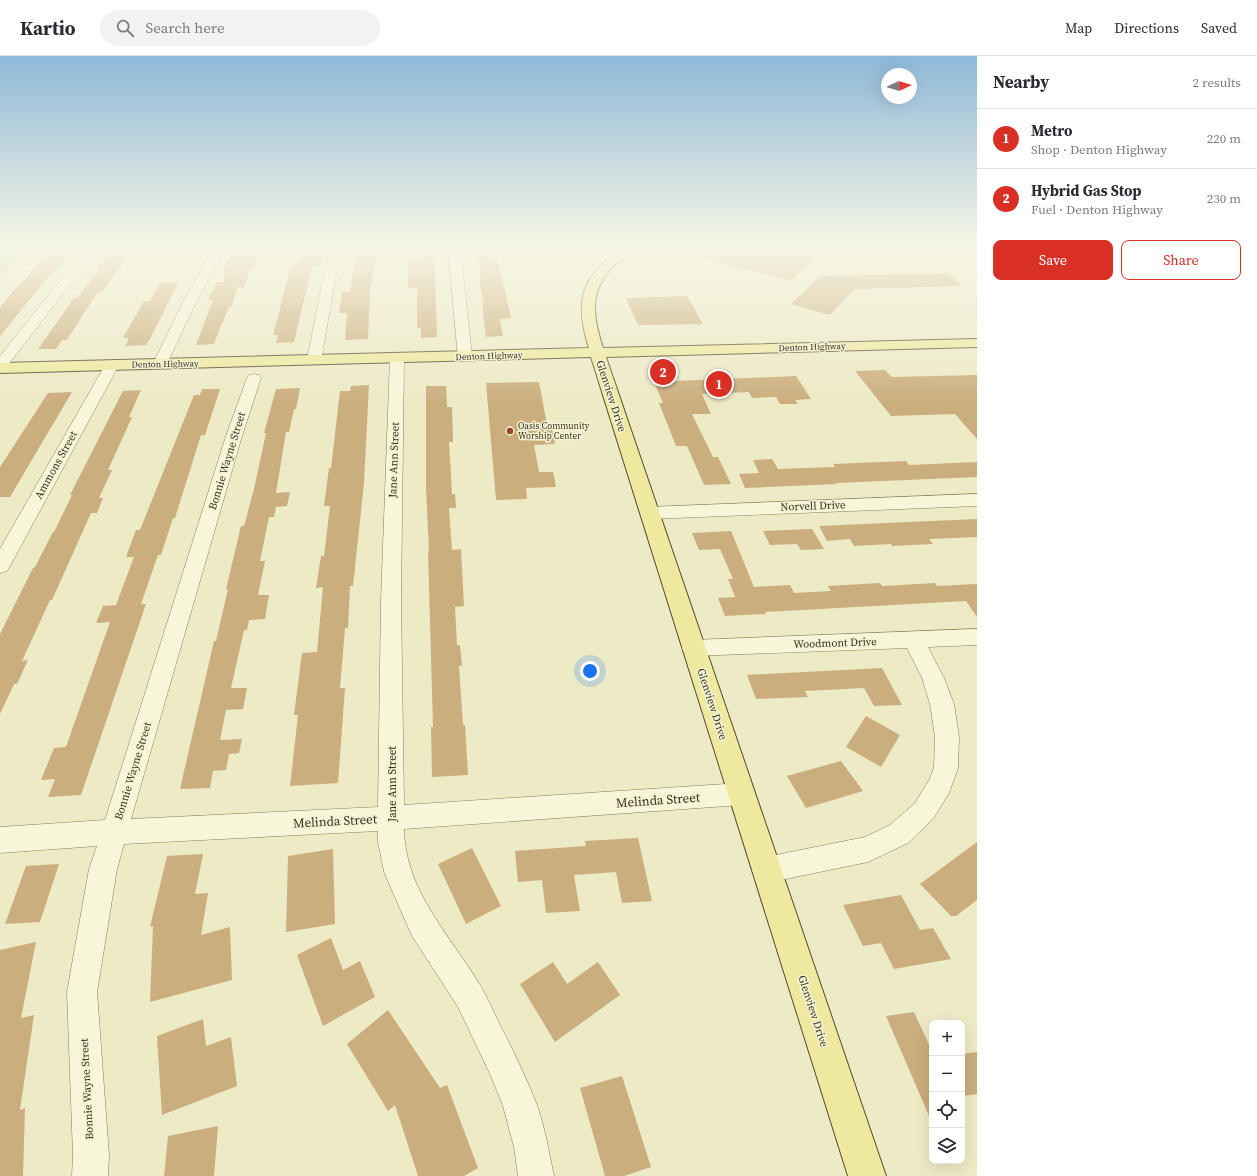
<!DOCTYPE html>
<html lang="en">
<head>
<meta charset="utf-8">
<style>
  body { margin:0; font-family:"Source Serif 4",serif; background:#f2f2f3; color:#2b2b33 }
  .controls { position:absolute; right:12px; bottom:12px; display:grid; overflow:hidden; border-radius:8px; box-shadow:0 4px 16px #0002 }
  .controls button { width:36px; height:36px; display:grid; place-items:center; padding:0; border:0; border-bottom:1px solid #e1e1e2; background:#fff; color:#2b2b33; font:20px sans-serif }
  .compass { position:absolute; left:881px; top:12px; width:36px; height:36px; border-radius:50%; background:#fff; box-shadow:0 4px 16px #0002; rotate:86deg }
  .you { position:absolute; left:590px; top:615px; width:14px; height:14px; margin:-10px; border:3px solid #fff; border-radius:50%; background:#1a73e8; box-shadow:0 0 0 6px #1a73e833 }
  .badge { display:grid; place-items:center; width:26px; height:26px; border-radius:50%; background:#d93025; color:#fff; font-size:13px; font-weight:700 }
  .pin { position:absolute; translate:-50% -50%; border:2px solid #fff; box-shadow:0 1px 4px #0006 }
  .list { margin:0; padding:0; list-style:none }
  h2 { display:flex; justify-content:space-between; align-items:center; height:52px; margin:0; padding:0 16px; font-size:17px }
  h2 small { font-size:13px; font-weight:400; color:#7c7c81 }
  .list li { display:grid; grid-template-columns:26px 1fr auto; gap:12px; align-items:center; box-sizing:border-box; height:60px; padding:0 16px; border-top:1px solid #e1e1e2 }
  .list b { display:block; font-size:15px; white-space:nowrap }
  .list p { margin:0; font-size:13px; white-space:nowrap; color:#7c7c81 }
  .list em { font-size:13px; font-style:normal; color:#7c7c81 }
  .actions { display:flex; gap:8px; padding:12px 16px }
  .actions a { flex:1; padding:9px 0; border:1px solid #d93025; border-radius:8px; text-align:center; font-size:14px; color:#d93025 }
  .actions .main { background:#d93025; color:#fff }
  .icon { flex:none; width:22px; height:22px; fill:none; stroke:currentColor; stroke-width:2; stroke-linecap:round; stroke-linejoin:round }
  .map { position:relative; flex:none; width:977px; height:1120px; overflow:hidden }
  header { display:flex; align-items:center; gap:24px; box-sizing:border-box; height:56px; padding:0 20px; background:#fff; border-bottom:1px solid #e1e1e2 }
  header strong { font-size:19px }
  nav { display:flex; gap:22px; margin-inline-start:auto; font-size:14px }
  .search { width:280px; height:36px; background:#f2f2f3; display:flex; align-items:center; gap:10px; box-sizing:border-box; padding:0 14px; border-radius:22px; color:#7c7c81; font-size:15px }
  main { display:flex }
  aside { flex:1; background:#fff }
  .map>svg:first-child { display:block }
</style>
</head>
<body>
<header>
<strong>Kartio</strong>
<div class="search"><svg class="icon" aria-label="search" viewBox="0 0 24 24"><circle cx="10" cy="10" r="6"/><path d="M15 15l6 6"/></svg>Search here</div>
<nav><a>Map</a><a>Directions</a><a>Saved</a></nav>
</header>
<main>
<div class="map">
<svg width="977" height="1120" viewBox="0 0 977 1120">
  <rect width="100%" height="100%" fill="#edeac6"/>
  <path fill="#bbcc9a" d="M 0,190 L 28,190 L 0,220 Z"/>
  <path fill="#cbae7d" d="M 56,190 L 83,190 L 50,219 L 0,280 L 0,251 L 17,231 L 32,216 L 29,216 Z
    M 112,190 L 135,190 L 106,231 L 100,237 L 97,237 L 67,284 L 62,284 L 56,293 L 38,293 L 74,242 L 77,242 L 99,214 L 95,214 Z
    M 239,190 L 262,190 L 257,198 L 261,198 L 253,213 L 250,213 L 244,231 L 238,231 L 231,251 L 229,251 L 223,266 L 222,267 L 214,288 L 196,289 L 213,244 L 208,244 L 217,226 L 224,226 L 224,211 L 230,200 Z
    M 362,190 L 377,190 L 370,235 L 368,283 L 345,284 L 347,257 L 339,257 L 342,236 L 350,236 L 357,193 L 361,193 Z
    M 476,190 L 489,190 L 492,205 L 498,205 L 511,262 L 500,263 L 503,280 L 486,281 L 482,249 L 484,249 L 479,225 L 481,225 Z
    M 713,190 L 807,190 L 823,194 L 791,225 L 699,201 Z
    M 434,191 L 437,281 L 421,282 L 421,272 L 417,272 L 417,232 L 408,232 L 408,205 L 419,204 L 419,192 Z
    M 303,193 L 325,193 L 321,210 L 312,210 L 294,286 L 276,287 L 278,279 L 273,279 L 291,210 L 295,210 L 295,207 L 298,207 Z
    M 948,217 L 963,230 L 854,233 L 830,259 L 791,248 L 820,220 Z
    M 160,227 L 178,227 L 151,281 L 146,289 L 125,290 L 129,282 L 123,282 L 144,245 L 150,245 Z
    M 687,240 L 703,268 L 638,269 L 626,242 Z
    M 668,309 L 675,325 L 796,320 L 811,343 L 795,344 L 798,348 L 780,348 L 776,341 L 752,342 L 749,336 L 702,338 L 711,358 L 692,358 L 713,401 L 718,401 L 731,428 L 704,429 L 687,390 L 676,390 L 659,347 L 663,347 L 654,326 L 660,326 L 653,310 Z
    M 885,314 L 892,321 L 977,319 L 977,383 L 955,358 L 891,360 L 855,315 Z
    M 539,326 L 548,374 L 552,373 L 555,388 L 534,389 L 539,416 L 553,416 L 556,431 L 526,432 L 527,443 L 496,444 L 486,327 Z
    M 369,329 L 364,427 L 353,530 L 350,530 L 348,572 L 345,572 L 340,632 L 345,632 L 338,727 L 290,730 L 298,659 L 294,659 L 302,597 L 317,596 L 323,531 L 316,532 L 321,500 L 324,500 L 330,450 L 324,450 L 329,412 L 331,412 L 340,335 L 350,335 L 351,330 Z
    M 426,330 L 446,330 L 447,351 L 452,351 L 453,386 L 449,386 L 452,438 L 455,438 L 456,452 L 449,452 L 452,494 L 461,493 L 464,550 L 455,551 L 457,589 L 460,589 L 462,610 L 459,610 L 463,669 L 465,669 L 468,719 L 432,721 L 431,671 L 433,671 L 428,495 L 429,495 L 426,432 Z
    M 300,332 L 296,353 L 294,353 L 289,376 L 286,376 L 276,437 L 290,436 L 287,450 L 276,451 L 274,461 L 269,461 L 260,505 L 265,505 L 258,539 L 269,539 L 265,563 L 249,564 L 247,574 L 244,574 L 231,632 L 247,632 L 243,653 L 226,654 L 220,684 L 242,683 L 239,697 L 229,698 L 226,714 L 213,715 L 210,732 L 180,733 L 214,585 L 216,585 L 228,533 L 226,533 L 241,470 L 244,470 L 254,433 L 266,377 L 264,377 L 276,333 Z
    M 202,333 L 220,333 L 205,379 L 201,379 L 175,462 L 173,462 L 161,499 L 158,499 L 141,548 L 146,548 L 81,739 L 48,741 L 55,723 L 41,724 L 54,692 L 66,691 L 110,566 L 96,567 L 103,550 L 116,549 L 134,501 L 126,501 L 136,474 L 140,474 L 194,339 L 200,339 Z
    M 141,334 L 129,361 L 132,361 L 108,414 L 112,414 L 99,442 L 103,442 L 97,457 L 91,457 L 52,544 L 50,544 L 22,605 L 28,604 L 17,628 L 14,628 L 0,658 L 0,578 L 33,512 L 35,511 L 53,476 L 54,476 L 72,439 L 70,439 L 123,335 Z
    M 72,336 L 10,441 L 0,441 L 0,411 L 48,337 Z
    M 772,403 L 778,413 L 835,411 L 833,408 L 906,405 L 909,409 L 977,406 L 977,421 L 836,427 L 837,428 L 745,432 L 739,418 L 759,417 L 753,404 Z
    M 977,463 L 977,481 L 929,483 L 933,488 L 892,490 L 891,488 L 854,490 L 850,483 L 827,485 L 819,470 Z
    M 812,473 L 824,493 L 801,494 L 797,488 L 770,489 L 763,475 Z
    M 731,475 L 754,531 L 790,529 L 794,537 L 831,535 L 828,530 L 880,527 L 882,530 L 935,527 L 937,530 L 977,528 L 977,561 L 966,545 L 765,556 L 766,558 L 725,560 L 718,542 L 735,541 L 728,523 L 733,523 L 720,493 L 699,494 L 692,477 Z
    M 882,612 L 902,649 L 874,650 L 864,632 L 805,635 L 808,641 L 756,643 L 747,619 Z
    M 866,660 L 900,679 L 881,711 L 846,691 Z
    M 841,705 L 863,735 L 806,752 L 787,720 Z
    M 638,782 L 652,845 L 622,847 L 616,816 L 574,819 L 580,855 L 546,857 L 542,824 L 518,826 L 515,795 L 586,790 L 585,785 Z
    M 977,786 L 977,844 L 956,860 L 951,860 L 920,828 Z
    M 472,792 L 501,850 L 466,868 L 438,808 Z
    M 333,793 L 335,868 L 286,876 L 288,800 Z
    M 203,798 L 195,838 L 208,837 L 201,879 L 230,871 L 232,924 L 150,946 L 153,870 L 150,871 L 167,800 Z
    M 59,808 L 40,866 L 5,868 L 26,810 Z
    M 901,839 L 920,874 L 933,872 L 951,903 L 894,913 L 881,887 L 863,890 L 843,849 Z
    M 331,882 L 343,914 L 360,905 L 375,941 L 323,970 L 297,899 Z
    M 36,886 L 21,962 L 34,959 L 20,1054 L 25,1052 L 23,1120 L 0,1120 L 0,894 Z
    M 553,906 L 567,928 L 598,906 L 620,939 L 555,986 L 520,928 Z
    M 388,954 L 440,1032 L 447,1029 L 478,1112 L 464,1120 L 418,1120 L 395,1049 L 388,1055 L 347,988 Z
    M 914,956 L 932,995 L 932,1067 L 886,960 Z
    M 203,963 L 206,990 L 231,981 L 237,1030 L 162,1059 L 157,980 Z
    M 977,996 L 977,1038 L 962,1040 L 962,998 Z
    M 622,1020 L 651,1111 L 624,1120 L 605,1120 L 580,1032 Z
    M 218,1070 L 214,1120 L 164,1120 L 168,1080 Z"/>
  <g fill="none" stroke-linecap="round" stroke-linejoin="round">
    <defs>
      <path id="minor" d="M 98,190 L 110,190 L 83,215 L 68,231 L 5,313 L 0,314 L 0,300 L 60,225 L 75,209 Z
        M 215,190 L 226,190 L 195,248 L 167,308 L 165,311 L 160,312 L 155,311 L 153,308 L 182,248 Z
        M 333,190 L 345,190 L 337,213 L 321,304 L 319,307 L 314,308 L 309,307 L 307,304 L 325,213 Z
        M 448,190 L 460,190 L 472,301 L 470,304 L 465,305 L 460,304 L 458,301 Z
        M 397,298 L 402,299 L 404,302 L 401,544 L 404,749 L 741,727 L 750,730 L 754,738 L 750,746 L 741,749 L 404,773 C 405,835 450,879 480,929 C 487,941 493,954 499,967 C 513,994 526,1021 537,1049 C 545,1072 549,1096 554,1120 L 518,1120 L 514,1091 L 503,1050 L 491,1020 L 458,951 L 412,880 L 384,816 L 378,786 L 378,775 L 124,788 L 117,813 L 97,936 L 109,1099 L 108,1120 L 72,1120 L 73,1099 L 67,936 L 89,813 L 97,790 L 0,797 L 0,771 L 105,764 L 226,380 L 247,322 L 249,319 L 254,318 L 259,319 L 261,322 L 242,380 L 131,763 L 378,751 L 381,544 L 390,302 L 392,299 Z
        M 112,305 L 117,306 L 119,309 L 10,510 L 7,515 L 0,517 L 0,493 L 105,309 L 107,306 Z
        M 977,438 L 977,450 L 649,463 L 643,461 L 640,457 L 643,453 L 649,451 Z
        M 977,573 L 977,589 L 928,591 L 944,622 L 954,648 L 959,681 L 958,712 L 949,737 L 933,763 L 908,787 L 868,806 L 766,827 L 756,823 L 752,814 L 756,805 L 766,801 L 865,781 L 890,769 L 915,747 L 929,724 L 934,712 L 935,681 L 930,648 L 922,622 L 907,592 L 693,600 L 685,598 L 682,592 L 685,586 L 693,584 Z"/>
      <path id="major" d="M 625,190 L 640,190 C 634,198 623,203 615,209 C 588,234 593,261 603,292 L 977,283 L 977,291 L 606,301 L 886,1120 L 848,1120 L 591,301 L 0,317 L 0,307 L 589,292 C 573,242 582,220 625,190 Z"/>
    </defs>
    <use href="#minor" stroke="#887d5c" stroke-width="1"/>
    <use href="#major" stroke="#564a30" stroke-width="2"/>
    <use href="#minor" fill="#f8f6d9" fill-rule="evenodd"/>
    <use href="#major" fill="#efe89f" fill-rule="evenodd"/>
  </g>
  <linearGradient id="sky" x2="0" y2="1"><stop stop-color="#8eb9d8"/><stop offset="0.55" stop-color="#f7f6e5"/><stop offset="1" stop-color="#f7f6e5" stop-opacity="0"/></linearGradient>
  <rect width="977" height="347" fill="url(#sky)"/>
  <circle fill="#96442d" stroke="#f5f3d5" stroke-width="1.5" cx="510" cy="375" r="4"/>
  <g text-anchor="middle" dominant-baseline="central" stroke-width="3" stroke-linejoin="round" paint-order="stroke">
    <g font-size="9" fill="#39311f" stroke="#f5f3d5">
      <text transform="translate(812 291) rotate(-2)">Denton Highway</text>
      <text transform="translate(489 300) rotate(-2)">Denton Highway</text>
      <text transform="translate(165 308) rotate(-1)">Denton Highway</text>
    </g>
    <g font-size="9" fill="#39311f" stroke="#f5f3d5" text-anchor="start">
      <text x="518" y="370">Oasis Community<tspan x="518" dy="10">Worship Center</tspan></text>
    </g>
    <g font-size="11" fill="#39311f" stroke="#f5f3d5">
      <text transform="translate(611 340) rotate(72)">Glenview Drive</text>
      <text transform="translate(394 404) rotate(-88)">Jane Ann Street</text>
      <text transform="translate(227 405) rotate(-73)">Bonnie Wayne Street</text>
      <text transform="translate(56 409) rotate(-61)">Ammons Street</text>
      <text transform="translate(813 450) rotate(-2)">Norvell Drive</text>
      <text transform="translate(835 587) rotate(-2)">Woodmont Drive</text>
      <text transform="translate(712 648) rotate(72)">Glenview Drive</text>
      <text transform="translate(133 715) rotate(-73)">Bonnie Wayne Street</text>
      <text transform="translate(392 728) rotate(-90)">Jane Ann Street</text>
      <text transform="translate(813 955) rotate(72)">Glenview Drive</text>
      <text transform="translate(87 1033) rotate(-93)">Bonnie Wayne Street</text>
    </g>
    <g font-size="13" fill="#39311f" stroke="#f5f3d5">
      <text transform="translate(658 744) rotate(-4)">Melinda Street</text>
      <text transform="translate(335 765) rotate(-3)">Melinda Street</text>
    </g>
  </g>
</svg>
<div class="controls">
<button>+</button>
<button>−</button>
<button><svg class="icon" aria-label="locate" viewBox="0 0 24 24"><circle cx="12" cy="12" r="6"/><path d="M12 2v4M12 18v4M2 12h4M18 12h4"/></svg></button>
<button><svg class="icon" aria-label="layers" viewBox="0 0 24 24"><path d="M12 4l9 5-9 5-9-5zM3 14l9 5 9-5"/></svg></button>
</div>
<svg class="compass" viewBox="-18 -18 36 36"><path d="M0-13l5 13h-10z" fill="#e53935"/><path d="M0 13l5-13h-10z" fill="#7c7c81"/></svg>
<div class="you"></div>
<div class="pin badge" style="left:719px;top:328px">1</div>
<div class="pin badge" style="left:663px;top:316px">2</div>
</div>
<aside>
<h2>Nearby<small>2 results</small></h2>
<ul class="list">
<li><span class="badge">1</span><div><b>Metro</b><p>Shop · Denton Highway</p></div><em>220 m</em></li>
<li><span class="badge">2</span><div><b>Hybrid Gas Stop</b><p>Fuel · Denton Highway</p></div><em>230 m</em></li>
</ul>
<div class="actions"><a class="main">Save</a><a>Share</a></div>
</aside>
</main>
</body>
</html>
